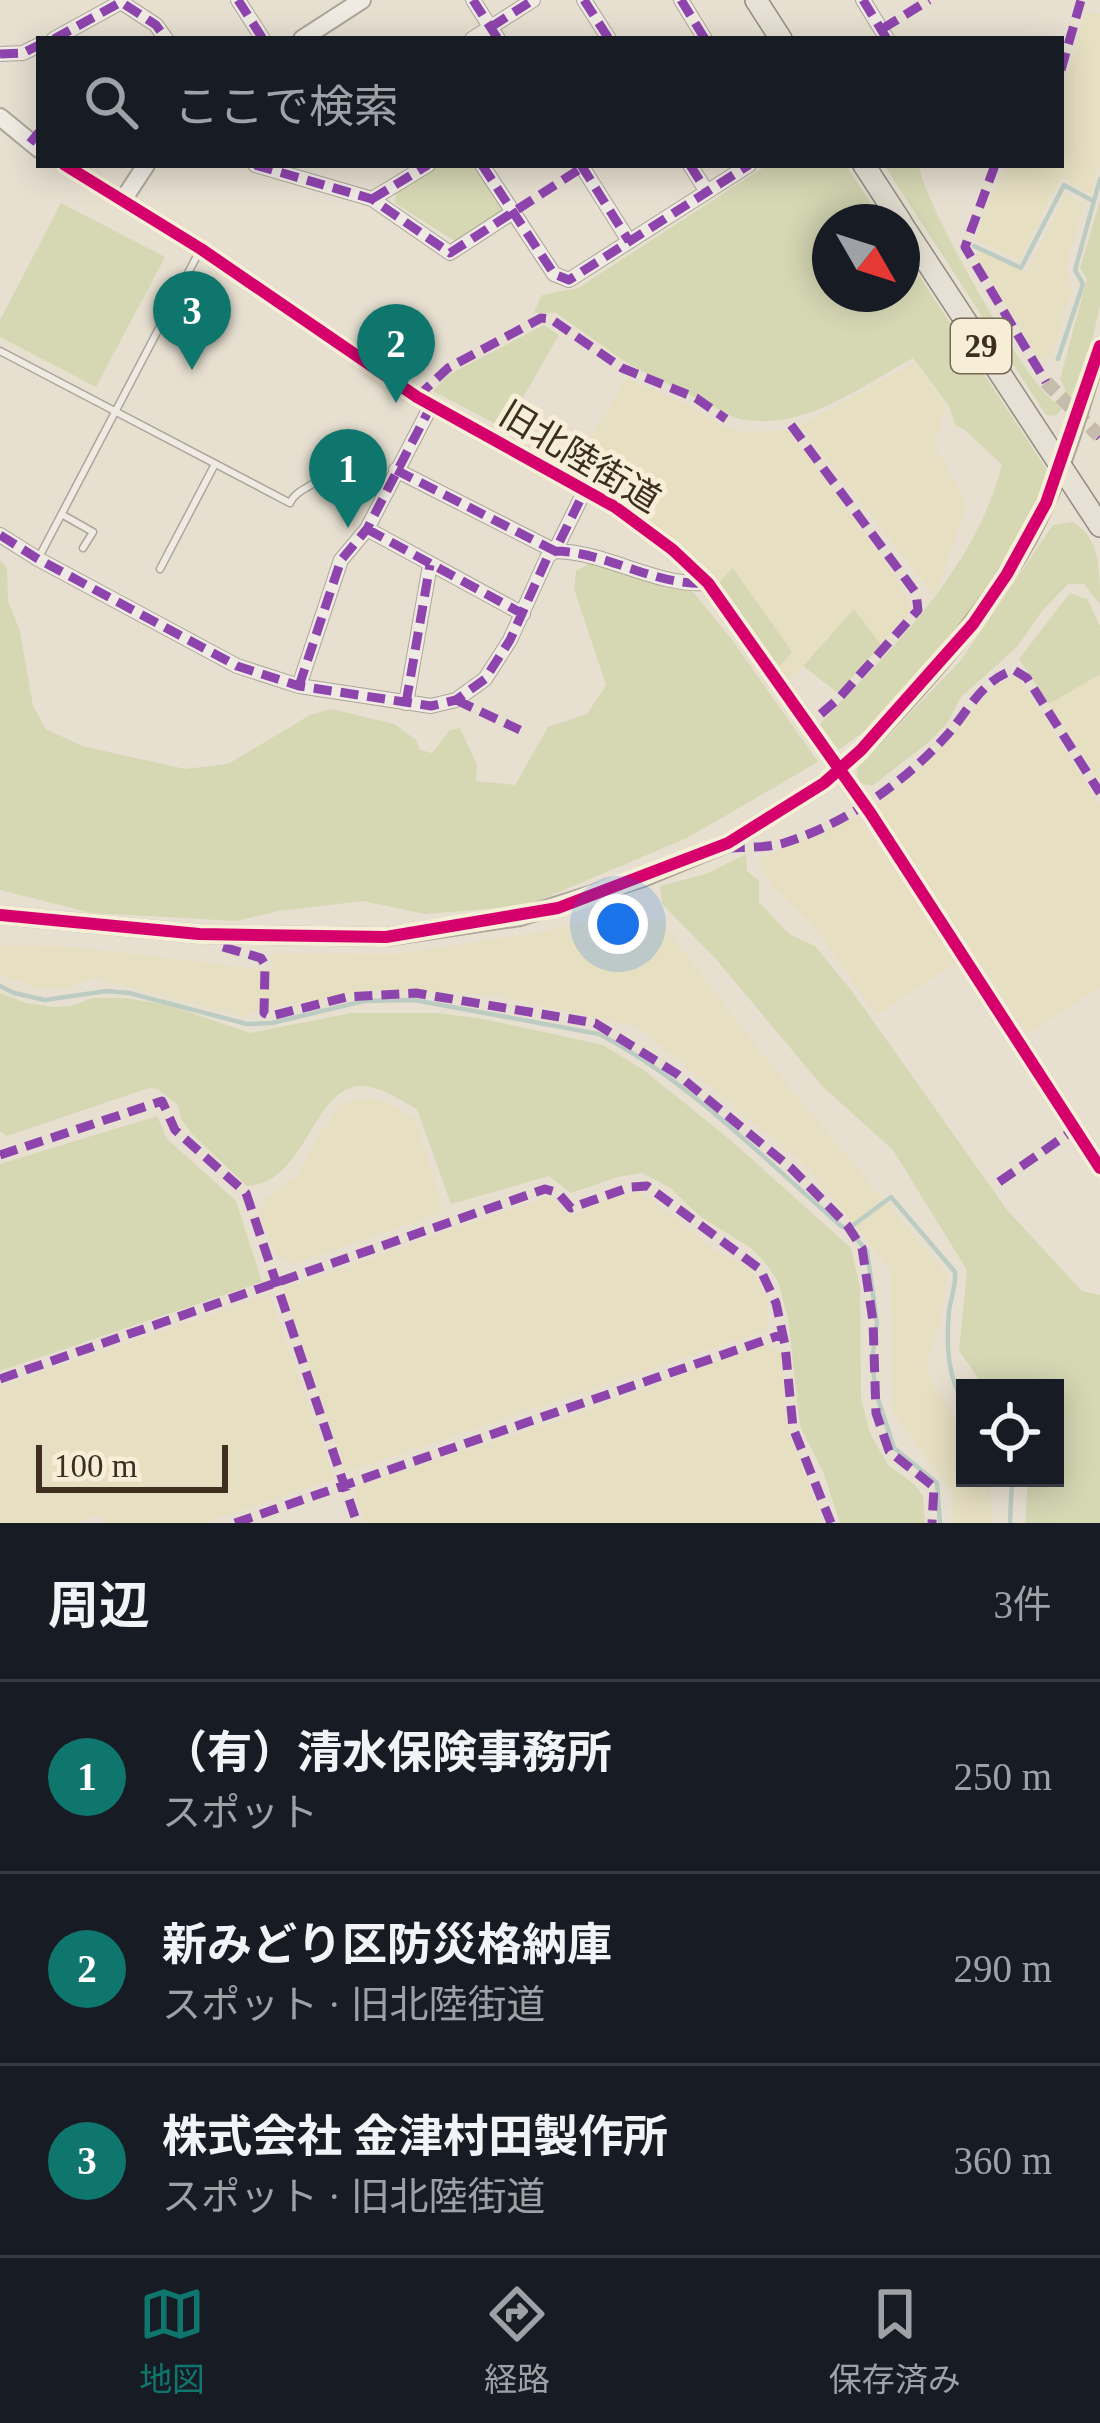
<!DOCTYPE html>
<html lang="ja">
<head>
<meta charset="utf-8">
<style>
  body { margin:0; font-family:"Times New Roman","Noto Sans JP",serif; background:#242831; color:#f1f3f6 }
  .controls { position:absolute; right:36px; bottom:36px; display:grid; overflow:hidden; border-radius:0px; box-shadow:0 6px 30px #0003 }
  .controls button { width:108px; height:108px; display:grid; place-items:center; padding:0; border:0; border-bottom:3px solid #363941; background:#171b24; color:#f1f3f6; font:60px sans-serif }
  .compass { position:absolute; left:812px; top:204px; width:108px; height:108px; border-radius:50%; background:#171b24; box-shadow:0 6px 30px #0003; rotate:129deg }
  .scale { position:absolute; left:36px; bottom:30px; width:192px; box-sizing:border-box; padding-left:12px; border:6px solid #3d2e20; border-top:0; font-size:33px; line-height:42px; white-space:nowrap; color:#3d2e20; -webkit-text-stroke:9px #f7eed8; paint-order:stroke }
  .you { position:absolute; left:618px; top:924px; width:42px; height:42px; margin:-30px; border:9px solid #fff; border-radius:50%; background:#1a73e8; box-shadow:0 0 0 18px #1a73e833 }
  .badge { display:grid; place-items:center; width:78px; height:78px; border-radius:50%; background:#0f766e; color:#fff; font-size:39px; font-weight:700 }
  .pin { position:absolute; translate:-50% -99px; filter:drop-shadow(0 3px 6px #0008) }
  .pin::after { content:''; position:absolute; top:63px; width:42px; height:36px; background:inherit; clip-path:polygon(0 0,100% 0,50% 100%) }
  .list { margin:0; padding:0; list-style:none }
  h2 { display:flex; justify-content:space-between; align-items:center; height:156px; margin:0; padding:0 48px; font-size:51px }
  h2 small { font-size:39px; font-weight:400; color:#9ea1a6 }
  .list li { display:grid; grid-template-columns:78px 1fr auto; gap:36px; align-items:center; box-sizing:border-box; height:192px; padding:0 48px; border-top:3px solid #363941 }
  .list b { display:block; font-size:45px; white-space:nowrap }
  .list p { margin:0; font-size:39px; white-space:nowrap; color:#9ea1a6 }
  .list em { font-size:39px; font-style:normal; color:#9ea1a6 }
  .icon { flex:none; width:66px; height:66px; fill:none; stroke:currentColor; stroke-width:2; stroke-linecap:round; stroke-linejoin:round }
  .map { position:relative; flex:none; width:1100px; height:1523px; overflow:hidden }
  .search { position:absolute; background:#171b24; box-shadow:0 6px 30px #0003; left:36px; right:36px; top:36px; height:132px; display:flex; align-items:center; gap:30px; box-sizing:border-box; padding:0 42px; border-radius:0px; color:#9ea1a6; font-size:45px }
  .sheet { height:732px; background:#171b24 }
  nav { display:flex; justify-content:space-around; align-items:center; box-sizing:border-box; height:168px; border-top:3px solid #363941; background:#171b24; font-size:33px; color:#9ea1a6 }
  nav a { display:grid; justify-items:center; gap:6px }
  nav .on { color:#0f766e }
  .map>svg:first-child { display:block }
</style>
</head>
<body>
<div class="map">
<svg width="1100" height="1523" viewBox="0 0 1100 1523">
  <rect width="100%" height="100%" fill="#e7e0d1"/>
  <path fill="#e6dfc2" d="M 1085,12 L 1100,14 L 1100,163 L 1091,194 L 1061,177 L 1020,261 L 976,239 L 986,206 L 1009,165 L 1061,165 L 1061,88 L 1070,70 Z
    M 1066,193 L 1085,204 L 1068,257 L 1066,272 L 1072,288 L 1052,357 L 1039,359 L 976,257 L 979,251 L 1027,272 Z
    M 915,362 L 945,405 L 935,446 L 967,505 L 935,596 L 800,426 Z
    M 626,378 L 691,407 L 721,426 L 742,432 L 789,430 L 889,568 L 912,608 L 881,645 L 853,610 L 790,680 L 778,668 L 792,652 L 733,568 L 719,583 L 626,497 L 574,467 Z
    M 1100,674 L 1100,782 L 1049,704 Z
    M 1018,676 L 1100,805 L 1100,987 L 1028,1034 L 876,804 L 920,770 L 995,686 Z
    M 858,816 L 957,962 L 877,1015 L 813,925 L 773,886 L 757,860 Z
    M 629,912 L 660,921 L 780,1076 L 947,1275 L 940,1324 L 925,1369 L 965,1433 L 965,1478 L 989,1478 L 992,1523 L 953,1523 L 951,1492 L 893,1412 L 890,1268 L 804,1164 L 638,1027 L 493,995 L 377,989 L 252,1011 L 246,1017 L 91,978 L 64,989 L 38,988 L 0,975 L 0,945 L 67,946 L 274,971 L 272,953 L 396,954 L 535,933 Z
    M 366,1098 L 388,1103 L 415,1118 L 444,1212 L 293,1264 L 276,1255 L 257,1214 L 268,1196 L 296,1178 L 315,1140 L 340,1104 Z
    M 641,1192 L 719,1253 L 751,1269 L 768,1301 L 768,1330 L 346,1472 L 283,1289 L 549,1196 L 571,1216 L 606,1200 Z
    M 270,1294 L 334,1479 L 205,1523 L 103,1523 L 99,1514 L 76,1523 L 0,1523 L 0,1387 Z
    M 765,1344 L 781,1352 L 786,1424 L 823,1523 L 365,1523 L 354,1491 L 358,1486 L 583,1412 Z"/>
  <path fill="#d6d7b3" d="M 438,165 L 476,165 L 505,210 L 456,242 L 395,203 L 396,192 Z
    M 767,165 L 846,165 L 883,222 L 830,222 L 830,294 L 902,294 L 902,250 L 1047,470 C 1033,549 929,667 876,728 L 863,732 L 839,750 L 818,726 C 893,646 973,574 1002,465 L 965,430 L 955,425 L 949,406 L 913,358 C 858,388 801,434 736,418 L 630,365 L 556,313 L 533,313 L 542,295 L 578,288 Z
    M 884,165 L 919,165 C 923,201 1025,384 1055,402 L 1066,390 L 1060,379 L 1087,279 L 1080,268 L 1100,200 C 1100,234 1100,271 1100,304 C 1095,334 1078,399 1055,416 L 1046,415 Z
    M 61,203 L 165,257 L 96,387 L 0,337 L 0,320 Z
    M 544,325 L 559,335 L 505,429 L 433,391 L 448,375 Z
    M 1072,522 C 1100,536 1100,570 1100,604 L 1084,584 L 1068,584 L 1042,611 L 1017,647 L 961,697 L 948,722 L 929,742 L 872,786 L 860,783 L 856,770 L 961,660 L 1053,525 Z
    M 0,560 L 7,568 L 8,601 L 20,631 L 33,706 L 46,729 L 82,746 L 185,769 L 228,764 L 310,715 L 331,709 L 394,724 L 416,740 L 420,750 L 432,753 L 450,730 L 460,728 L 477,765 L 476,781 L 515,785 L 548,727 L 587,714 L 606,685 L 574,589 L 576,571 L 590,563 L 666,581 L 693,592 L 733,641 L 818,762 L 687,838 L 526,906 L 425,914 L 363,901 L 279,911 L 236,921 L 92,913 L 0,890 Z
    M 733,568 L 792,652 L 778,668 L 719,583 Z
    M 1070,593 L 1088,600 L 1100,626 L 1100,674 L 1049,704 L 1019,659 Z
    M 854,609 L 881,645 L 838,693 L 803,666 Z
    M 746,854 L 747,871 L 759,881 L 759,902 L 789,934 L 815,946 L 851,990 L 1008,1211 L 1082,1291 L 1100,1295 L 1100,1523 L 1025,1523 L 1028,1478 L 1055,1478 L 1055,1388 L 985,1388 L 959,1351 L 967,1270 L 893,1150 L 823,1087 L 715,958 L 662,904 L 660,886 L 706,874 Z
    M 0,993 L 26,1003 L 55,1007 L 72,1006 L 92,998 L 127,998 L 171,1006 L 250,1033 L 351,1013 L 437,1013 L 484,1019 L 603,1045 L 645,1071 L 734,1143 L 851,1248 L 860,1287 L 861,1398 L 870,1433 L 888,1465 L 915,1485 L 923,1496 L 925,1523 L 840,1523 L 824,1474 L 800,1426 L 788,1318 L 778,1281 L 766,1264 L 751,1248 L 701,1217 L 669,1187 L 642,1173 L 618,1177 L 571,1193 L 549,1176 L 451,1204 L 417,1109 C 402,1101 381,1087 364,1086 C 313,1082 308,1183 247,1186 L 192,1134 L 181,1119 L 178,1105 L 157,1089 L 149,1088 L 7,1136 L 0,1131 Z
    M 157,1116 L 167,1139 L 236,1201 L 262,1282 L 0,1371 L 0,1164 Z"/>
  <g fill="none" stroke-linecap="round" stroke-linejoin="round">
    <path stroke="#bcccc2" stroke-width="4.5" d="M 974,246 L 1021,268 L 1064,185 L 1093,201
      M 1058,359 L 1083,284 L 1075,270 L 1100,179
      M 0,986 L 14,993 L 45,1000 L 107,991 L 129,993 L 247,1024 L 272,1023 L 364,1001 L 414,1000 L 599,1034 C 690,1081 765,1160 841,1226 L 848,1229 L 891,1197 L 955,1272 C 956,1287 951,1297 949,1311 C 946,1344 947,1377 965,1405
      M 848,1229 L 867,1251 L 877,1323 L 872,1360 L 876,1393 L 894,1448 L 937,1483 L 940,1523
      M 1010,1523 L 1012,1478"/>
    <path stroke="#c5bcae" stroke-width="14" stroke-dasharray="14 7" stroke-linecap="butt" d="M 1046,382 L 1099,436"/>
    <defs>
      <path id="service" d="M 0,351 L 290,503 C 297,487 318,487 327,470
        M 63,515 L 93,532 L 83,548
        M 38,559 L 199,252
        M 160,569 L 215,464"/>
      <path id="minor" d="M 238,0 L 263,39
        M 473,0 L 498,39
        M 584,0 L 609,39
        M 681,0 L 705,39
        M 863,0 L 887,39
        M 54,39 L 121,2 L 156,25 L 166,39
        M 472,39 L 533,0
        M 0,54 L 23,53 L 39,45
        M 255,165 L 372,199 L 450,253 L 513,212
        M 482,165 L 554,274 L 569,280 L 749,165
        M 581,165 L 629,241
        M 690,165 L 707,192
        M 372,199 L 428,165
        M 396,470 L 555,551 L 585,490
        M 367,529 L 523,614
        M 0,535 L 38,559 L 237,666 L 299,686 L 431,706 L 456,700 L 485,679 L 510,640 L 548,556 L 555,551 C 608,552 656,587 708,583
        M 299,686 L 341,560 L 367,529 L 431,406
        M 406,703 L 430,565"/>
      <path id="tertiary" d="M 302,39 L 362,0
        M 0,117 L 39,149
        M 65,165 L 201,249 L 417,397 L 615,507 L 673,550 L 708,583 L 871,814 L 1100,1168
        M 123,200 L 146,165
        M 861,750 C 931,675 1002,599 1045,505 C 1068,454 1083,398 1100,346
        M 0,915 L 199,934 L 386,937 L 520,917 L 643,878 L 728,843 L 824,783"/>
      <path id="primary" d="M 756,0 L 781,39
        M 864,165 L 901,222
        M 902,224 L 1100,526"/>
    </defs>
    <use href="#service" stroke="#ada599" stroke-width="9"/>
    <use href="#minor" stroke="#ada599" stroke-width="16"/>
    <use href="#tertiary" stroke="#ada599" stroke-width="20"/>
    <use href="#primary" stroke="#928b80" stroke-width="24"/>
    <path stroke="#c8c2b9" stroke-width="3" stroke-dasharray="9 6" stroke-linecap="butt" d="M 460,168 L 460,165"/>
    <use href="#service" stroke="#efebe3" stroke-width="6"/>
    <use href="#minor" stroke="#efebe3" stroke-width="14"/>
    <use href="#tertiary" stroke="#efebe3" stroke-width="16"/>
    <use href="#primary" stroke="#e6e1d4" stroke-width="21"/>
    <path stroke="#8e44ad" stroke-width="9" stroke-dasharray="18 9" stroke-linecap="butt" d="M 238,0 L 263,39
      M 473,0 L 498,39
      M 584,0 L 609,39
      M 681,0 L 705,39
      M 863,0 L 887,39
      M 491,27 L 533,0
      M 882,29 L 929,0
      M 54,39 L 121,2 L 156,25 L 166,39
      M 0,54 L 23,53 L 39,45
      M 1061,70 L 1081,0
      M 30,143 L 39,132
      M 255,165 L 372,199 L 450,253 L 583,167
      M 482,165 L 554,274 L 569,280 L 749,165
      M 581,165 L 629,241
      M 690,165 L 707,192
      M 995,165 L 965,247 L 1046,382
      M 372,199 L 428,165
      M 417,397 L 448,368 L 541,318 L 551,319 L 622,368 L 696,398 L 726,419
      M 791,425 L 916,593 L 918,610 L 838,699 L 807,726
      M 1099,436 L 1100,437
      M 396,470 L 555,551 L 585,490
      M 367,529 L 523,614
      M 0,535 L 38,559 L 237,666 L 299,686 L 431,706 L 456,700 L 485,679 L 510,640 L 548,556 L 555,551 C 608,552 656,587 708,583
      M 299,686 L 341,560 L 367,529 L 431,406
      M 456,700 L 520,730
      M 406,703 L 430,565
      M 727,848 C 745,847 766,848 784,843 C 847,823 904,783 948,734 C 968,711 983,679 1014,670 L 1027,678 L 1100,793
      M 223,947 L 261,958 L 265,965 L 264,1013 L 271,1016 L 347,997 L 416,993 L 595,1023 L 677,1074 L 791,1168 L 847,1225 L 862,1248 L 873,1321 L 876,1413 L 889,1451 L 934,1487 L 932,1523
      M 0,1155 L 162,1101 L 175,1130 L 246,1193 L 357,1523
      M 999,1182 L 1075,1129
      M 0,1379 L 545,1189 L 558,1193 L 571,1208 L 630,1187 L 647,1186 L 760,1269 L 776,1303 L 785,1345 L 793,1428 L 831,1523
      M 235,1523 L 783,1334"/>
    <defs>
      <path id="cycleway" d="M 65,165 L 201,249 L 417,397 L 615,507 L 673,550 L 708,583 L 871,814 L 1100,1168
        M 0,915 L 199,934 L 386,937 L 558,908 L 728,843 L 824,783 L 861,750 L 973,624 L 1007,574 L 1046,503 L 1100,346"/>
    </defs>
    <use href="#cycleway" stroke="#f7eed8" stroke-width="20"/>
    <use href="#cycleway" stroke="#d6006c" stroke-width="12"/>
  </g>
  <g text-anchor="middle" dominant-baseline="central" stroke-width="10" stroke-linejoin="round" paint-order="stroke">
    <rect fill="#f7eed8" stroke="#756857" stroke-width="3" x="951" y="319" width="60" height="54" rx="9"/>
    <g font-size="33" font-weight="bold" fill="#3d2e20">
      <text x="981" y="346">29</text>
    </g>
    <g font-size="36" fill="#3d2e20" stroke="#f7eed8">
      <text transform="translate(580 457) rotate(31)">旧北陸街道</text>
    </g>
  </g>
</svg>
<div class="controls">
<button><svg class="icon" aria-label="locate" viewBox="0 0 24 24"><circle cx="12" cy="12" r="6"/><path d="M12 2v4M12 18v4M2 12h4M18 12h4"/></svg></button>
</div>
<svg class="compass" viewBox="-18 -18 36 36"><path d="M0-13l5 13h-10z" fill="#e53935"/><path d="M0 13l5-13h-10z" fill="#9ea1a6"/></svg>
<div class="scale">100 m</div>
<div class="you"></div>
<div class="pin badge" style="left:348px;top:528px">1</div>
<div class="pin badge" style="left:396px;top:403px">2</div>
<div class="pin badge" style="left:192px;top:370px">3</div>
<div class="search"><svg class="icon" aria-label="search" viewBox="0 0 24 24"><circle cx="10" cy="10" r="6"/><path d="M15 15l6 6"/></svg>ここで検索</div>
</div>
<section class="sheet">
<h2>周辺<small>3件</small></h2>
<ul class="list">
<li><span class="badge">1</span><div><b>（有）清水保険事務所</b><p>スポット</p></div><em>250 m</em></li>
<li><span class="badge">2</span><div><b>新みどり区防災格納庫</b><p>スポット · 旧北陸街道</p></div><em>290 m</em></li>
<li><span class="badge">3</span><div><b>株式会社 金津村田製作所</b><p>スポット · 旧北陸街道</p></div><em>360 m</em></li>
</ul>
</section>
<nav>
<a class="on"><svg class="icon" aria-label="map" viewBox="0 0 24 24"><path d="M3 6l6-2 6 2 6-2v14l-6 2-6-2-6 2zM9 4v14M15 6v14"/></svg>地図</a>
<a><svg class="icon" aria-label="directions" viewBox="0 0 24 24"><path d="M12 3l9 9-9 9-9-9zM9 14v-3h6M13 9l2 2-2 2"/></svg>経路</a>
<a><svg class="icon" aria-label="saved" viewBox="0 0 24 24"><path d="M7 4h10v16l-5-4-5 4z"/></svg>保存済み</a>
</nav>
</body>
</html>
